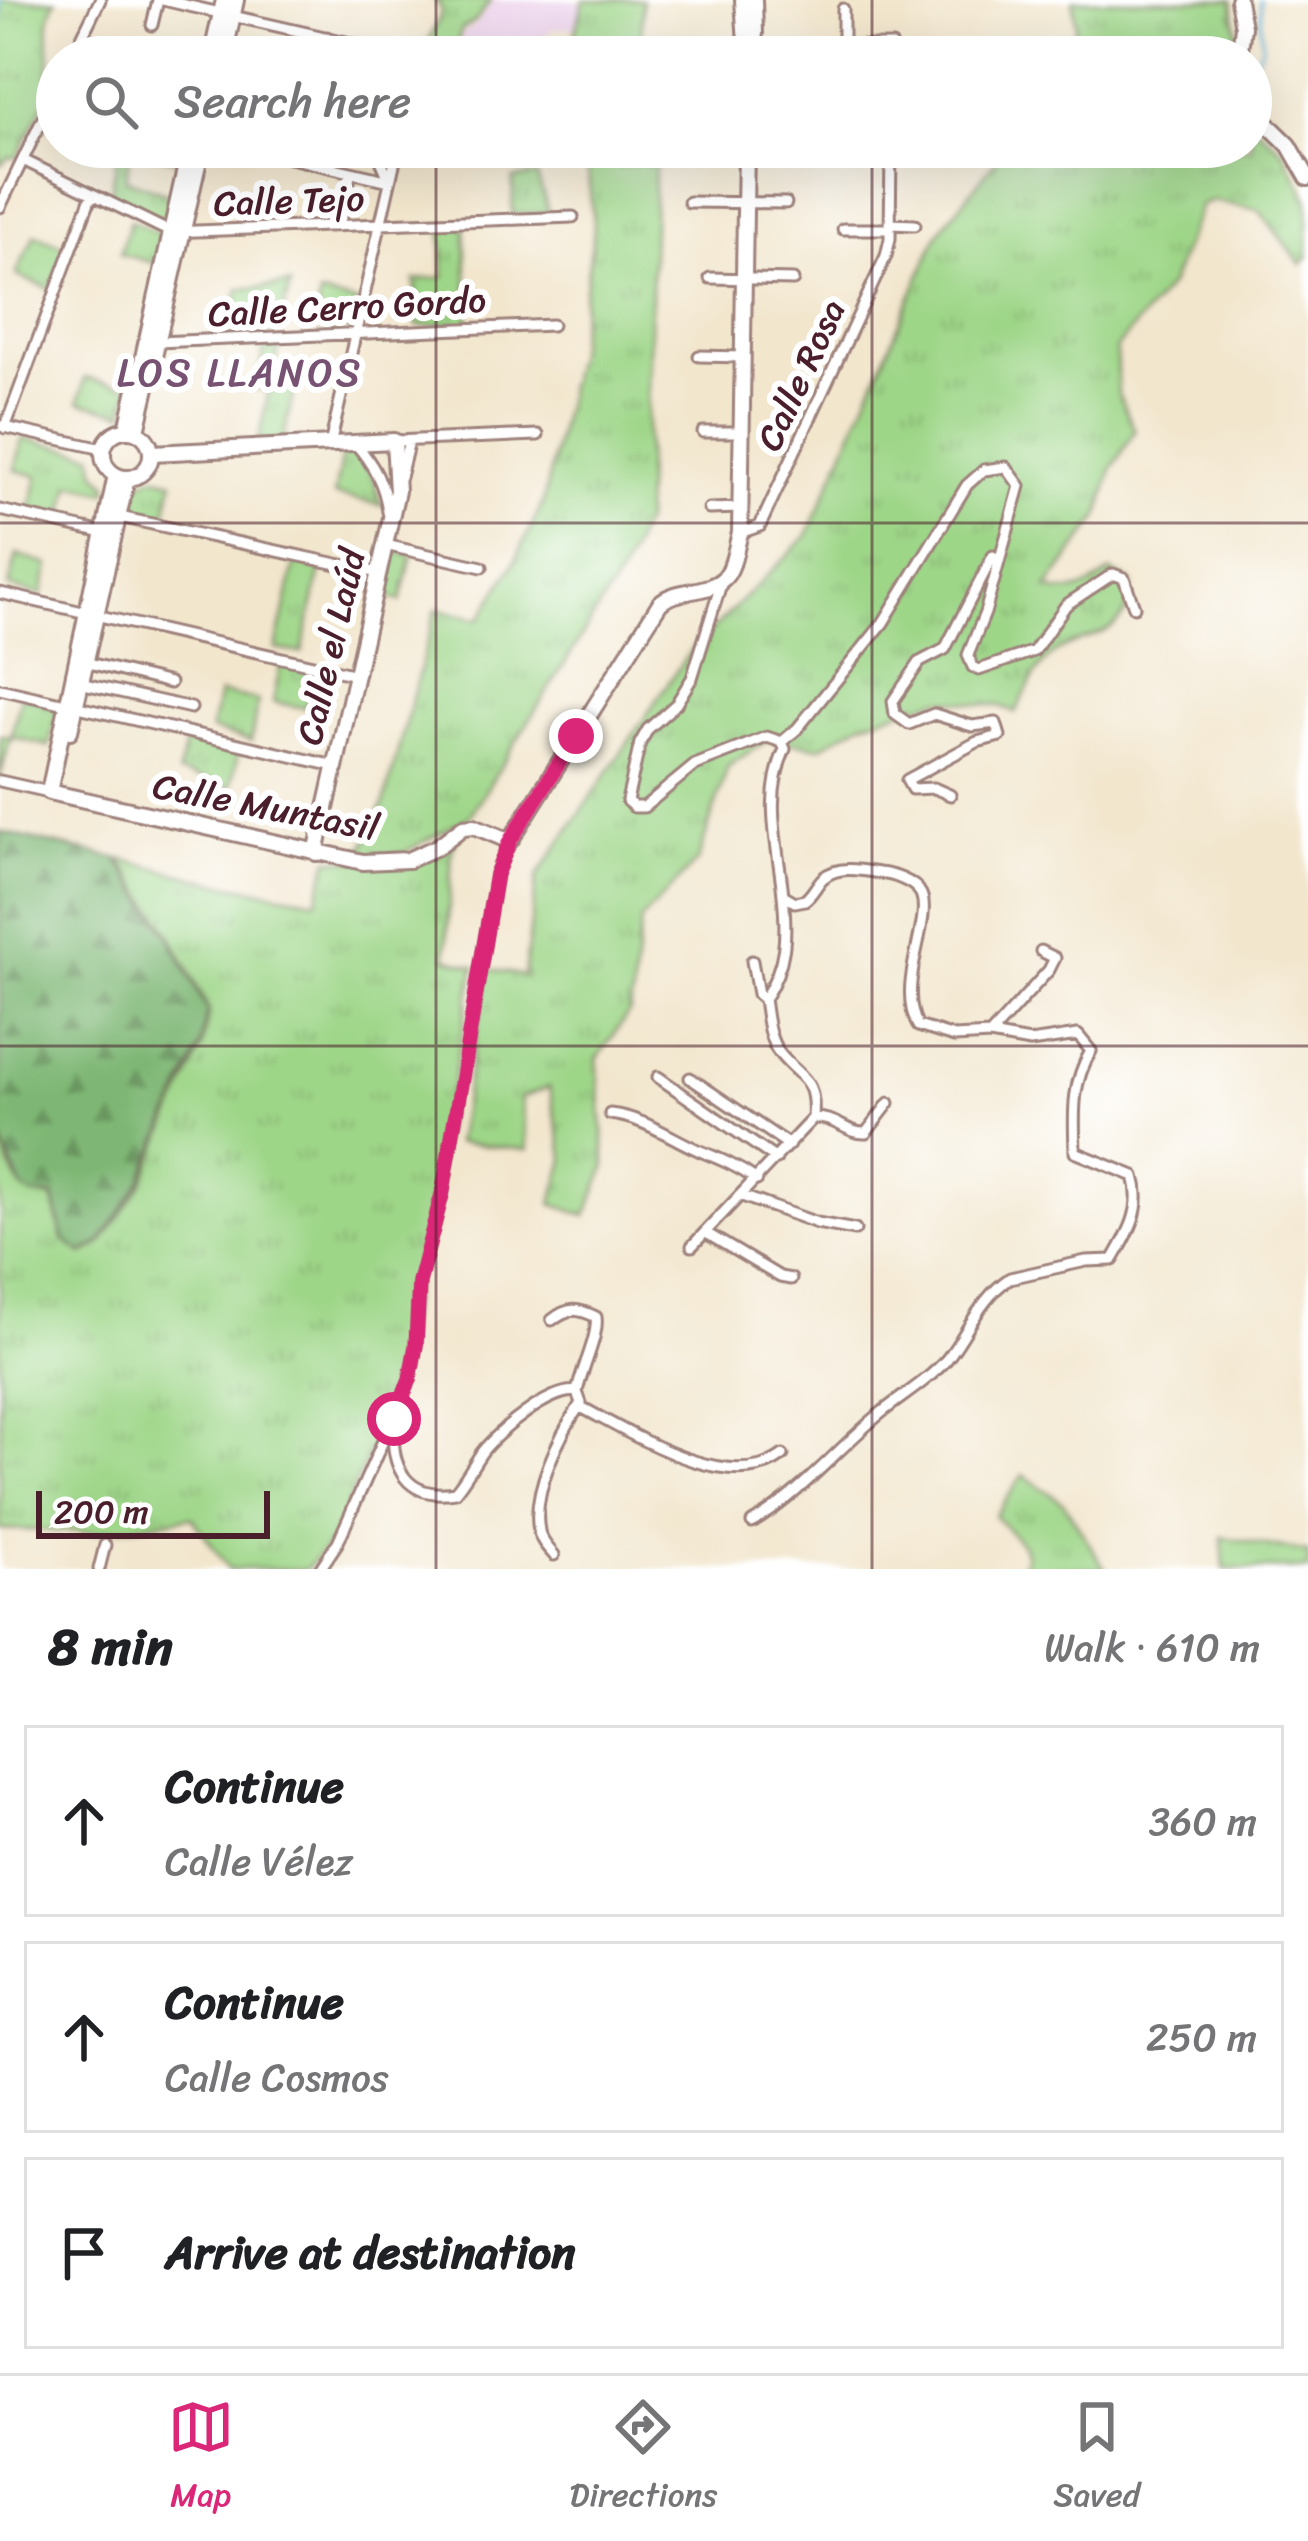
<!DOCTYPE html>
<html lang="en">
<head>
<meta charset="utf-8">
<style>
  body { margin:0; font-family:Sriracha,sans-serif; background:#f2f2f2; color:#202124 }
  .scale { position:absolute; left:36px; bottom:30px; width:234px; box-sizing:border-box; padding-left:12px; border:6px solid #4a1f2b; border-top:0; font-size:33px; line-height:42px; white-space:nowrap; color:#4a1f2b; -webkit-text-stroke:9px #fff; paint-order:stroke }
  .stop { position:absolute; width:36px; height:36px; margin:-27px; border:9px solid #db2777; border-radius:50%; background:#fff }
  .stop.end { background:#db2777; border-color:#fff; box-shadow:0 3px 12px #0008 }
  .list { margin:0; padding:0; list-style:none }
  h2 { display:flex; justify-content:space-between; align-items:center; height:156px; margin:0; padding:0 48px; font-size:51px }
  h2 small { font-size:39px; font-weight:400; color:#757577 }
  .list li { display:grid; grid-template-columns:78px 1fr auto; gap:36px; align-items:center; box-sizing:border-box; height:192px; margin:0 24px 24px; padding:0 24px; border:3px solid #e0e0e0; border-radius:0px }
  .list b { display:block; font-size:45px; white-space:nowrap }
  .list p { margin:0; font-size:39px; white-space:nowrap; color:#757577 }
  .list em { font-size:39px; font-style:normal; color:#757577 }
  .icon { flex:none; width:66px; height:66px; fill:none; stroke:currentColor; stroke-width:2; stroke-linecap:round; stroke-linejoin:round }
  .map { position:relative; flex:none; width:1308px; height:1569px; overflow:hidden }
  .search { position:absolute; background:#fff; box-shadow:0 12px 48px #0002; left:36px; right:36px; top:36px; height:132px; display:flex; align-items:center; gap:30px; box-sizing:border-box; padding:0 42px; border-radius:66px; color:#757577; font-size:45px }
  .sheet { height:804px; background:#fff }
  nav { display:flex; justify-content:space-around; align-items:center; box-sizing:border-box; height:168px; border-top:3px solid #e0e0e0; background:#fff; font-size:33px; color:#757577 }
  nav a { display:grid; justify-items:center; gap:6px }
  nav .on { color:#db2777 }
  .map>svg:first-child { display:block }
</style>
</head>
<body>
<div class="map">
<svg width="1308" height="1569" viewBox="0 0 1308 1569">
  <defs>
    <pattern id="grass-tufts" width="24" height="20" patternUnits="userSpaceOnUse" patternTransform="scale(3)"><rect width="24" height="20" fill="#9ed688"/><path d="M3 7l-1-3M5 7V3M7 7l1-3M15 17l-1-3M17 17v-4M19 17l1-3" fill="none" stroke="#8ab776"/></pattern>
    <pattern id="forest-firs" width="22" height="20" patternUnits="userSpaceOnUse" patternTransform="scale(3)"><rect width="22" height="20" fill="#7eb774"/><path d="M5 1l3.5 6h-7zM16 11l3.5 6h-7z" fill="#69945f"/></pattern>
  </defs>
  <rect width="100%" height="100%" fill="#fff"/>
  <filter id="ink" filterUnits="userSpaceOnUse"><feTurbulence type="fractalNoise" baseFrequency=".00833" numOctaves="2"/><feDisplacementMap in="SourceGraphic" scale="24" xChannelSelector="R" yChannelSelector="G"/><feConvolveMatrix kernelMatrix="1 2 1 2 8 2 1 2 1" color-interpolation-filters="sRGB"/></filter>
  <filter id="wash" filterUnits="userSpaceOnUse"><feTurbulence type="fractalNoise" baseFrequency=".004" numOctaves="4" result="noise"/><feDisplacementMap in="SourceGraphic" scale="48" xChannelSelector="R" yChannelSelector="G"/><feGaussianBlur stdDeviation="2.7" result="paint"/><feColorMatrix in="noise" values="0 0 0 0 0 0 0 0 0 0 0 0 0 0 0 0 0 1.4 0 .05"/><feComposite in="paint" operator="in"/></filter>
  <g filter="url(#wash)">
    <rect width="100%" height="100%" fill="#f2e6cd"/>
    <path fill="#ecd1eb" d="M 494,0 L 579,0 L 580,10 L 576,27 L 551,29 L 542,39 L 460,48 L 463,33 L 478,23 Z"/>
    <path fill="url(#grass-tufts)" stroke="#747a5a" stroke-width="3" d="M 0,0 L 56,0 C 42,22 53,50 48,77 L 55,81 L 17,158 L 10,157 L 0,165 Z
      M 435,0 L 491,0 L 476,21 L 461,30 L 457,47 L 424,49 L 440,17 L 441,8 Z
      M 584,0 L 642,0 L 641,57 L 575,57 L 573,40 Z
      M 1073,0 L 1232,0 L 1238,38 L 1228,57 L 1071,57 L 1076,23 Z
      M 1251,122 L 1283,151 L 1308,198 L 1308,257 L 1301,264 L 1259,210 L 1213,201 L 1201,205 L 1169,286 L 1116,348 L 1118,393 L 1135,431 L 1112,469 L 1099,517 L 1047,589 C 1075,597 1088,588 1111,572 L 1132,582 C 1130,649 1077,625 1043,664 C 1031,678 1024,698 1015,713 L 1000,706 L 939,699 L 863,722 L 820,747 L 769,739 L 728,766 L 698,860 L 641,920 L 630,1011 L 597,1059 L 606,1167 L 586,1216 L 552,1204 L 565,1160 L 549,1087 L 521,1098 L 528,1150 L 456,1143 L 488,969 L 524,976 L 537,877 L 688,654 L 808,535 L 939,232 L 1006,147 L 1251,147 Z
      M 119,147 L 185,147 L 181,161 L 131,150 L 126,179 L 173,196 L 166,225 L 110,195 Z
      M 585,147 L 645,147 L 643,165 L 655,165 L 644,522 L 621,573 L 469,817 L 403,853 L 359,857 L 384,803 L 436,609 L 480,619 L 512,567 L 543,503 L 577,345 L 594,228 Z
      M 537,176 L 549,212 L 512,214 L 513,179 Z
      M 130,220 L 165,237 L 158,264 L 120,254 Z
      M 465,227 L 469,324 L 417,326 L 415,280 L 444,277 L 442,228 Z
      M 35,234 L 66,247 L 51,290 L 16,275 Z
      M 290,285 L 278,333 L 228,334 L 239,289 Z
      M 320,295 L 357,303 L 351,330 L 313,330 Z
      M 280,343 L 270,389 L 294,390 L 283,441 L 258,442 L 269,390 L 257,389 L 265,344 Z
      M 85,378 L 131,387 L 124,413 L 79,402 Z
      M 23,438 L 93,454 L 97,472 L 108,484 L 107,492 L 71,484 L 63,519 L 30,510 L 38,476 L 15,470 Z
      M 343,451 C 368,459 376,481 381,505 L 334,495 Z
      M 154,476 L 173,481 L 165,520 L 123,509 L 129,488 Z
      M 388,550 L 412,555 L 401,601 L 378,595 Z
      M 17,555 L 49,565 L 42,595 L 9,587 Z
      M 296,560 L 322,565 L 302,653 L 276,649 Z
      M 281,663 L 314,671 L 305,708 L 273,702 Z
      M 219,693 L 258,701 L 251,741 L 211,730 Z
      M 21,696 L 59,705 L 49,746 L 11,737 L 0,777 L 0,735 L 11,737 Z
      M 186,741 L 238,753 L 231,787 L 178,773 Z
      M 457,836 L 452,850 L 446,958 L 475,966 L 410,1306 L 381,1424 L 331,1542 L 306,1569 L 229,1569 L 192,1517 L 98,1532 L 0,1529 L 0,1141 C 14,1173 14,1195 52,1198 L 63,1240 L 83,1254 L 101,1244 L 142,1184 L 202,1047 L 209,1010 L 170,933 L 120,859 L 218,883 L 317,900 L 329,859 L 411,862 Z
      M 1023,1475 L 1063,1502 L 1105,1569 L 1020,1569 L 1026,1557 L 1023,1546 L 995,1516 Z
      M 1222,1537 L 1308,1552 L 1308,1569 L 1224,1569 Z"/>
    <path fill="url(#forest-firs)" stroke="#646b50" stroke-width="3" d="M 0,832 L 116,858 L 168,934 L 207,1010 L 200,1047 L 140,1183 L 100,1243 L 82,1253 L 64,1240 L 54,1196 L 33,1195 L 23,1189 L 0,1137 Z"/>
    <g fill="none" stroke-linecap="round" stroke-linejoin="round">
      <path stroke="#59aed5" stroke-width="3" d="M 0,42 L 1,0
        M 1251,68 L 1262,46 L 1260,0
        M 1251,71 L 1252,79"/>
    </g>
  </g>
  <g filter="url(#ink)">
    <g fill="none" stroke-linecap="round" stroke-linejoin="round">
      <defs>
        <path id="street" d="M 163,0 L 412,57
          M 152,25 L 158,0
          M 327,37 L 336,57
          M 843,46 L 843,9
          M 707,47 L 892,46 L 892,57
          M 72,57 L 100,0
          M 429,57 L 555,42
          M 242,147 L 390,181
          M 375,147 L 390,181
          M 23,160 L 170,232 L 573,217
          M 689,202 L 786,203
          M 0,207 L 57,89
          M 890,224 L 915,225
          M 339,226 L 351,172
          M 843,229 L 890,229
          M 710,278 L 793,280
          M 157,342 L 552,325
          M 699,356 L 743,357
          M 0,426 L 103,449
          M 5,428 L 92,194
          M 703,432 L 742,432
          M 394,441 L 538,435
          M 355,443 C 373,464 385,485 388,512
          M 330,445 L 398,147
          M 400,477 L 409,441
          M 709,509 L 740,508
          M 0,510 L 108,534
          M 115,516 L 379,573
          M 740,533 L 760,526 L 886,256 L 890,239 L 891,147
          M 385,545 L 482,567
          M 722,581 L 692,678 L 676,704 L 648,729 L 640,743 L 627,801 L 634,807 L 644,807 L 695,765 L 767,737 L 782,742
          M 0,593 L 356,675
          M 85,662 L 170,683
          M 80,683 L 191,708
          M 0,689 L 335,766
          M 782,742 L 797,729 L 883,623 L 967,485 L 984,470 L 1006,467 L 1020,486 L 985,613 L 968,655 L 973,667 L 979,670 L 1034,651 L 1066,605 L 1113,574 L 1124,578 L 1134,607
          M 0,781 L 49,792
          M 950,795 L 934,788 L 912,789 L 907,780 L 977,742 L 1000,736 L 996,723 L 972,726 L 934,714 L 909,724 L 895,714 L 893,701 L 920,662 L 945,649 L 993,556
          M 752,961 L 758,994 L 764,999
          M 990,1035 L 1049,970 L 1055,958 L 1041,951
          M 658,1077 L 776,1159
          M 690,1078 L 789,1145
          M 610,1114 C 644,1118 667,1136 698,1150 C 720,1159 737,1166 757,1180
          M 813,1118 C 837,1117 847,1134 866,1133 L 889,1103
          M 742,1196 L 817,1223 L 855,1230
          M 706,1233 L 780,1277 L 791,1279
          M 692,1246 L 813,1118 C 816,1077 801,1080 780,1054 C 768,1039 767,1018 764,999 C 787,965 787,934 783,895
          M 552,1320 C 568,1307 578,1308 596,1317 C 599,1336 581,1371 577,1392
          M 579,1406 C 629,1432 729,1497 783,1455
          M 394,1425 C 390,1468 407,1500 455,1492 C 466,1479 473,1465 482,1452 C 497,1432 552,1387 577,1392 L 581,1403 C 560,1435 531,1491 539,1531 C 540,1540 548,1548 554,1555
          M 752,1523 C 801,1494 837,1449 881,1413 C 903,1395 928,1381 947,1359 C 969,1331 980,1298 1010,1278 L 1086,1261 L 1113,1260 C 1129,1233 1144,1208 1134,1176 L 1075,1152 C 1074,1115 1071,1084 1091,1051 L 1078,1035 L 1030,1042 L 990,1035 L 954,1037 L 918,1026 C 895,986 933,921 921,894 C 915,881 891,874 879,873 C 861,870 838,865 823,878 C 816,885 813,894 805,900 L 795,902 L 783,895 C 778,844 763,798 785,749 L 782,742
          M 99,1569 L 105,1545
          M 320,1569 L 338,1542 L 410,1380 L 416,1345 L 419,1282 L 443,1191 L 496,874 L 510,841"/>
        <path id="secondary" d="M 743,0 L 747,57
          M 1238,0 L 1243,27 L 1239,57
          M 747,47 L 755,34 L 754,0
          M 211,57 L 224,0
          M 224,57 L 236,0
          M 1251,108 L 1289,145 L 1308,178
          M 127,429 L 190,147
          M103 454a24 24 0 1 1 48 0a24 24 0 1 1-48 0Z
          M 137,431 L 202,147
          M 152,453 L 394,441 L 397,491 L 316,853
          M 116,475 L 49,792 L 363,862 L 408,860 L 437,847 L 463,827 L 474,826 L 510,841 L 660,603 C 677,588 707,594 723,579 C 734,570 736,546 740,533 L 746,147
          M 70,731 L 127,478"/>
      </defs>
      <use href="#street" stroke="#9e827c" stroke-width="15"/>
      <use href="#secondary" stroke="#9e827c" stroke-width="20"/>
      <use href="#street" stroke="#fff" stroke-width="9"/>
      <use href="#secondary" stroke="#fff" stroke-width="14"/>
    </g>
  </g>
  <g fill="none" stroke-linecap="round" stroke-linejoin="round" filter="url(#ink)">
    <path stroke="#db2777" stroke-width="15" d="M 394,1419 L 410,1379 L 416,1346 L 419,1282 L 443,1191 L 496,874 L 510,841 L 576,736"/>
  </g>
  <path fill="none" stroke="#4a1f2b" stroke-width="3" stroke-opacity="0.55" d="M 436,0 L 436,57M 872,0 L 872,57M 436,147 L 436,1569M 872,147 L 872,1569M 0,523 L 1308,523M 0,1046 L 1308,1046"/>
  <g text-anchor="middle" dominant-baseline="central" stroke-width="12" stroke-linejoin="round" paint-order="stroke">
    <g font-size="36" fill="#4a1f2b" stroke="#fff">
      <text transform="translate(289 201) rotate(-2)">Calle Tejo</text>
      <text transform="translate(347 307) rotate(-3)">Calle Cerro Gordo</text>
      <text transform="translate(801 375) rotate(-65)">Calle Rosa</text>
      <text transform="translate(331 647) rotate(-77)">Calle el Laúd</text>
      <text transform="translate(266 807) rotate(11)">Calle Muntasil</text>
    </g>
    <g font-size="39" letter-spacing="3" fill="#775272" stroke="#fff">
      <text x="240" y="372">LOS LLANOS</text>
    </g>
  </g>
</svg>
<div class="scale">200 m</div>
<div class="stop" style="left:394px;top:1419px"></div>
<div class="stop end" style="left:576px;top:736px"></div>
<div class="search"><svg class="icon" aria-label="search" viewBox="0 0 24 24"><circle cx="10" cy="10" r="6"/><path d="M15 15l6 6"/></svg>Search here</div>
</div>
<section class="sheet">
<h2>8 min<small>Walk · 610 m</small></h2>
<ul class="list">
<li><svg class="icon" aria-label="ahead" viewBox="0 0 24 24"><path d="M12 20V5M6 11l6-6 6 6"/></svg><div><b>Continue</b><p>Calle Vélez</p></div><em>360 m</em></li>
<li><svg class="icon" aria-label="ahead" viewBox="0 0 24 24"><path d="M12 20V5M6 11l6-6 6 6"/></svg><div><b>Continue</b><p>Calle Cosmos</p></div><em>250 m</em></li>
<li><svg class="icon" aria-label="arrive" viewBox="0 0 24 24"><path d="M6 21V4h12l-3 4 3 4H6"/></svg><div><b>Arrive at destination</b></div></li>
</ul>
</section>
<nav>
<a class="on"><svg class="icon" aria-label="map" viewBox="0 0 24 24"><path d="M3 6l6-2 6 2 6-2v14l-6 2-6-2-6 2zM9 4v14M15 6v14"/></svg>Map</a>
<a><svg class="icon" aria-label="directions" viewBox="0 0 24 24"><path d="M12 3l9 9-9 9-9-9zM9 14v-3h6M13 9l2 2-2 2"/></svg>Directions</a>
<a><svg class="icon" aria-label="saved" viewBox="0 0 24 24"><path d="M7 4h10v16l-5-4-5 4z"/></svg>Saved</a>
</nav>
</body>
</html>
